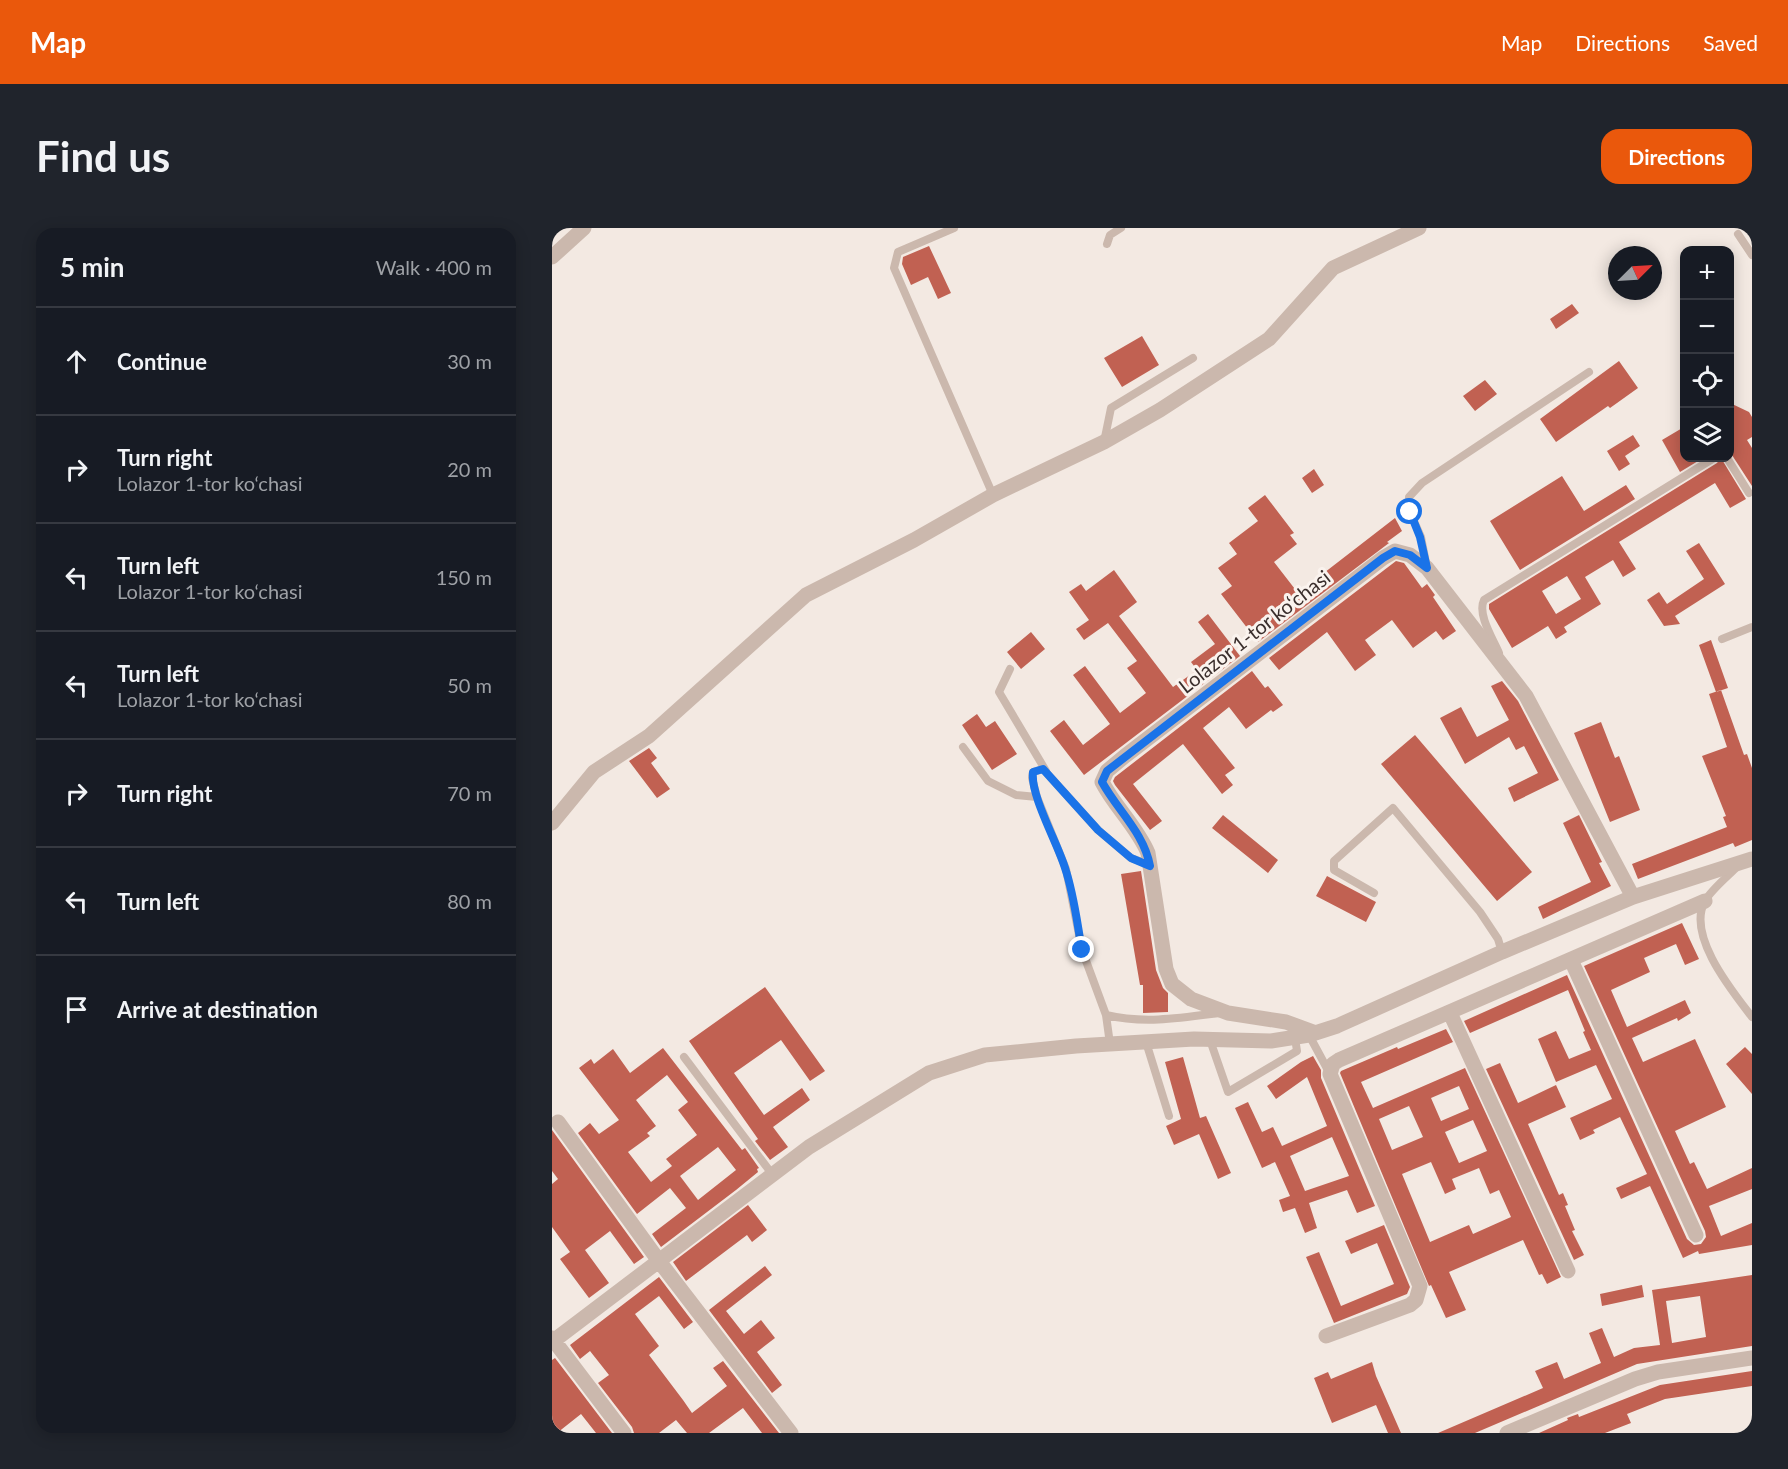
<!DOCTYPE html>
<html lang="en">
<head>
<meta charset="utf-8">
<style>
  body { margin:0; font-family:Lato,sans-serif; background:#20242c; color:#f1f3f6 }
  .controls { position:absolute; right:18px; top:18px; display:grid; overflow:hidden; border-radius:12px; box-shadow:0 3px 15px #0003 }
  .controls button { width:54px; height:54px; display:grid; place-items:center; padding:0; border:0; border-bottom:2px solid #363941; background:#171b24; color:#f1f3f6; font:30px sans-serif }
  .compass { position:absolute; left:1056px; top:18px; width:54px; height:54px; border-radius:50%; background:#171b24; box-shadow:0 3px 15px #0003; rotate:66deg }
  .stop { position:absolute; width:18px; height:18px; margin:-14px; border:4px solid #1a73e8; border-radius:50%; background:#fff }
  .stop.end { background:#1a73e8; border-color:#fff; box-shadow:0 2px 6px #0008 }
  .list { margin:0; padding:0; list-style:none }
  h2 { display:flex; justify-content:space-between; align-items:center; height:78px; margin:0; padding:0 24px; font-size:26px }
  h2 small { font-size:20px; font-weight:400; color:#9ea1a6 }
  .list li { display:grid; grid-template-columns:39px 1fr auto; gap:18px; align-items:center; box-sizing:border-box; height:108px; padding:0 24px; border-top:2px solid #363941 }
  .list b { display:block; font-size:22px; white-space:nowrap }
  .list p { margin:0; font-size:20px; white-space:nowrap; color:#9ea1a6 }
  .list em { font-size:20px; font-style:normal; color:#9ea1a6 }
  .icon { flex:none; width:33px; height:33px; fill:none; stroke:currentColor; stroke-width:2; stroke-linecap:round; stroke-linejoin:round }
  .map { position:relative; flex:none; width:1200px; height:1205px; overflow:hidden; border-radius:18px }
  header { display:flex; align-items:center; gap:36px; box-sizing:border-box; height:84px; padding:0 30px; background:#ea580c; color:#fff }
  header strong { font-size:28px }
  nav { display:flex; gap:33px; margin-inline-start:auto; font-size:21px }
  .intro { display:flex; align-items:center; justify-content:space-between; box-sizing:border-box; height:144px; padding:0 36px }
  h1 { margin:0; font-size:42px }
  .button { padding:15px 27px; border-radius:18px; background:#ea580c; color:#fff; font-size:21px; font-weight:700 }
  main { display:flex; gap:36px; padding:0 36px }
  aside { flex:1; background:#171b24; border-radius:18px; box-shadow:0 3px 15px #0003 }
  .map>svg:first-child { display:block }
</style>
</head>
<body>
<header>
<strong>Map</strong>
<nav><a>Map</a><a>Directions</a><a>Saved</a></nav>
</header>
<div class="intro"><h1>Find us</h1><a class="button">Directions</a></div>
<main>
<aside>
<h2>5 min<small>Walk · 400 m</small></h2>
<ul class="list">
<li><svg class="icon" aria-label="ahead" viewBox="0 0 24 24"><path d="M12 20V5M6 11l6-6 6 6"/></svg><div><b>Continue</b></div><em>30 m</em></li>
<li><svg class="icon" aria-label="right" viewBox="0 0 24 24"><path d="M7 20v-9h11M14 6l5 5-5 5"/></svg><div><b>Turn right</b><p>Lolazor 1-tor ko‘chasi</p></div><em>20 m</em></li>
<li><svg class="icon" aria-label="left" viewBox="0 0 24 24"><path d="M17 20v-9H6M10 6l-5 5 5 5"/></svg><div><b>Turn left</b><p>Lolazor 1-tor ko‘chasi</p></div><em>150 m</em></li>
<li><svg class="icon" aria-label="left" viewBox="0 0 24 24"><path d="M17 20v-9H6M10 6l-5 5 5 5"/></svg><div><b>Turn left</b><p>Lolazor 1-tor ko‘chasi</p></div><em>50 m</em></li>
<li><svg class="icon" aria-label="right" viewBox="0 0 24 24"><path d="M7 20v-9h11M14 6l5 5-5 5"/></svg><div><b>Turn right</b></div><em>70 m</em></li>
<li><svg class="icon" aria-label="left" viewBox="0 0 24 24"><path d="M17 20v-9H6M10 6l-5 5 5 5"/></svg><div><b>Turn left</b></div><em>80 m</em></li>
<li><svg class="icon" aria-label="arrive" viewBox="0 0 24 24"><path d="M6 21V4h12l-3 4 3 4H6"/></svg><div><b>Arrive at destination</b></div></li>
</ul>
</aside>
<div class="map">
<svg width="1200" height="1205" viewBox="0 0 1200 1205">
  <rect width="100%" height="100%" fill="#f3e9e2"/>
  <path fill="#c16152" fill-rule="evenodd" d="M 377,18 L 399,65 L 386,71 L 376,49 L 359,57 L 350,36 L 351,29 Z
    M 1020,76 L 1027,85 L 1004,101 L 998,91 Z
    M 590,108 L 607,137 L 570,159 L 552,130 Z
    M 1067,133 L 1086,160 L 1058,180 L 1056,178 L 1004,214 L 988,191 Z
    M 933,152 L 945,166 L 923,183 L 911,168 Z
    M 1178,175 L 1197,184 L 1200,189 L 1200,209 L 1195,212 L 1200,220 L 1200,258 L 1178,224 Z
    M 1132,199 L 1132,230 L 1151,230 L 1128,244 L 1110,212 Z
    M 1081,207 L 1088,218 L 1073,228 L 1078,236 L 1067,243 L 1055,223 Z
    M 1169,230 L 1194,271 L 1178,280 L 1163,255 L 1067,314 L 1084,341 L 1071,349 L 1061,332 L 1033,349 L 1049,376 L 1012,399 L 1015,404 L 1004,411 L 996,398 L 960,420 L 937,381 L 937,376 L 1165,235 ZM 1015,348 L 1029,371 L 1004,386 L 990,363 Z
    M 762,241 L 772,257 L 760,265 L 750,250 Z
    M 1010,248 L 1032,283 L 1074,257 L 1083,271 L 968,342 L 938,293 Z
    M 713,267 L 742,305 L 738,307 L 745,316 L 722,334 L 746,365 L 843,290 L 850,303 L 835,314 L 837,315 L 706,414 L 669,366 L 680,358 L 666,340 L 685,326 L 677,315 L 706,293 L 696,280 Z
    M 1147,315 L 1173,356 L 1123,388 L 1128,396 L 1112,398 L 1095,372 L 1107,364 L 1115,376 L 1152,351 L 1134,323 Z
    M 844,333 L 852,335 L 870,360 L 875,356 L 883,367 L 881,369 L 904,403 L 891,412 L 884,403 L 861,420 L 840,392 L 813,412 L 824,427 L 803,443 L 775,404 L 727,442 L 717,430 Z
    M 562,342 L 585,374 L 567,388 L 621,459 L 645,442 L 639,434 L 663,416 L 646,394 L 656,386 L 688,428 L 532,547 L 498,503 L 512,492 L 531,517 L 558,496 L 521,447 L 533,438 L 568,485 L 594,465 L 575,440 L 585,433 L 556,395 L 532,412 L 524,401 L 537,392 L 517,364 L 529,356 L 534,363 Z
    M 479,404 L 493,421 L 469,441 L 455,424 Z
    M 1159,412 L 1176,460 L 1164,464 L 1147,417 Z
    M 700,443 L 713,460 L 716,458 L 731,477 L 721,484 L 719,482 L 694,501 L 677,479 L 651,500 L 683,540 L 673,547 L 681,557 L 670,566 L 631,516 L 581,556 L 610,593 L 598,602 L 563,557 L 561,553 L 563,549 Z
    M 950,453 L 966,473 L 1007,552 L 962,574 L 956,560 L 986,545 L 972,518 L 964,522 L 957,509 L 913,536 L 888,490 L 909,479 L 925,509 L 957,492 L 939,458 Z
    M 1169,462 L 1192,527 L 1195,526 L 1200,540 L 1200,612 L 1183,619 L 1181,615 L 1086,651 L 1080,636 L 1175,599 L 1171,589 L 1174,588 L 1150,528 L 1175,519 L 1157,466 Z
    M 425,486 L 434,499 L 443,493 L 465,526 L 440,542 L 410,497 Z
    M 1049,494 L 1063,530 L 1067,528 L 1088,582 L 1058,594 L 1022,505 Z
    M 863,507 L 980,644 L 945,673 L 829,536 Z
    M 97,520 L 105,530 L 99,535 L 118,561 L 105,570 L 77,533 Z
    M 671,587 L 726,632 L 716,645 L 660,600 Z
    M 1027,587 L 1050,634 L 1047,635 L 1059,658 L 991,691 L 986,679 L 1039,654 L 1011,595 Z
    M 589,643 L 604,742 L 611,760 L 616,765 L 616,784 L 591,785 L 591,757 L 588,757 L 569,646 Z
    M 775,648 L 824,674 L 814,694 L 764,668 Z
    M 1130,695 L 1147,731 L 1133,737 L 1124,716 L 1092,730 L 1098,744 L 1059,762 L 1075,799 L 1133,772 L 1139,785 L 1126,793 L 1125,790 L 1080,810 L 1091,834 L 1143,811 L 1174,879 L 1123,903 L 1138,936 L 1142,934 L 1155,961 L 1200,940 L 1200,961 L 1157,978 L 1169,1008 L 1200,995 L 1200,1017 L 1147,1026 L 1146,1023 L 1131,1030 L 1098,958 L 1069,971 L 1064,960 L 1095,946 L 1068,889 L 1041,902 L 1043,905 L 1028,912 L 1018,890 L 1060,871 L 1044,837 L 1004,854 L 986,811 L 1004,803 L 1017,831 L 1039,822 L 1031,804 L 1033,803 L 1016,762 L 918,805 L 912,793 L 1015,747 L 1135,1011 L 1142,1017 L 1149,1016 L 1154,1009 L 1153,1003 L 1032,738 Z
    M 213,759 L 273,843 L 258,853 L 229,812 L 182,845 L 212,887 L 250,860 L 258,872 L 221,899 L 236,919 L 218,932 L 203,913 L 206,911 L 137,813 Z
    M 894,801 L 901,814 L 809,854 L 821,880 L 913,840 L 1009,1049 L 995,1056 L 990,1046 L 987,1047 L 971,1012 L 897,1044 L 914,1082 L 894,1090 L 879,1057 L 877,1058 L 788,845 L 789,843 L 845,819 L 846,821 ZM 907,858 L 917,881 L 889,893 L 879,870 ZM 857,878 L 871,909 L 840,922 L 827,891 ZM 921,892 L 935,923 L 907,935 L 893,904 ZM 879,934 L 893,966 L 904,961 L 900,951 L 927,940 L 938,966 L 947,962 L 959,989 L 921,1006 L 917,997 L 878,1014 L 850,946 Z
    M 1193,819 L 1200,826 L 1200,866 L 1174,836 Z
    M 111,820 L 190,922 L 193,920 L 207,940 L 205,941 L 206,944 L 184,962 L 109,1019 L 100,1006 L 134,980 L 118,960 L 85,986 L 26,905 L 38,895 L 47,906 L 67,892 L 27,840 L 39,831 L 42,836 L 61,821 L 78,845 ZM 115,847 L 136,874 L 126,882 L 145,907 L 114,931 L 120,938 L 99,954 L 76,924 L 98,908 L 95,905 L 104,898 L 84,872 ZM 166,919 L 184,942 L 146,972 L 128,948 Z
    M 761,828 L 769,842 L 769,850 L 823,978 L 805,985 L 795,962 L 757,975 L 765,1000 L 753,1005 L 743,980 L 731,984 L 727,972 L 738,968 L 723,934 L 710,940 L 683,880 L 696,874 L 710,904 L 721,899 L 730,918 L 775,898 L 755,849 L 724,871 L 715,858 L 749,834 ZM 780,909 L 797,948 L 753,963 L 738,928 Z
    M 631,829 L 648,890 L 654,888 L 679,945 L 666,951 L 647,906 L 622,917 L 614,898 L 629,891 L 613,834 Z
    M 948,835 L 966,875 L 1004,857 L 1014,879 L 976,896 L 1007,967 L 1011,965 L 1016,977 L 1013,978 L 1023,1002 L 1020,1003 L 1032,1027 L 1022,1032 L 934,841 Z
    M 0,902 L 92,1029 L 82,1036 L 58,1003 L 33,1022 L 57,1055 L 37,1070 L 8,1031 L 18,1024 L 0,999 L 0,956 L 6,951 L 0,943 Z
    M 196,977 L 215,1002 L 200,1014 L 195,1007 L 134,1053 L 121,1034 Z
    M 832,997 L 858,1059 L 855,1066 L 782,1095 L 754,1029 L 767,1024 L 789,1078 L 842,1056 L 825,1015 L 799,1026 L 793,1013 Z
    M 213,1038 L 220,1047 L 174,1083 L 192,1106 L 209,1092 L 223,1110 L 205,1124 L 230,1157 L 220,1165 L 157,1082 Z
    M 1200,1047 L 1200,1118 L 1085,1136 L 923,1205 L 886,1205 L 991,1160 L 983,1143 L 1005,1134 L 1012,1151 L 1049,1135 L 1037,1105 L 1050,1100 L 1062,1129 L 1082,1120 L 1108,1117 L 1100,1062 ZM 1148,1068 L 1154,1109 L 1120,1115 L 1114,1073 Z
    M 107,1049 L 141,1094 L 132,1101 L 107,1068 L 83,1086 L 107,1118 L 97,1127 L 131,1172 L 140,1185 L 175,1158 L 161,1140 L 171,1133 L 227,1205 L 210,1205 L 191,1180 L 157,1205 L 135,1205 L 124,1192 L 107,1205 L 82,1205 L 80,1199 L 46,1155 L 57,1147 L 38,1123 L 28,1131 L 18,1117 Z
    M 1090,1057 L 1092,1069 L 1050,1078 L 1048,1066 Z
    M 3,1130 L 60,1205 L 44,1205 L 29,1186 L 5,1205 L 0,1205 L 0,1132 Z
    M 820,1134 L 824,1148 L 849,1205 L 836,1205 L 824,1177 L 780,1195 L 775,1183 L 762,1150 L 776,1144 L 779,1151 Z
    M 1200,1143 L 1200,1158 L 1113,1171 L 1075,1186 L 1079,1195 L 1053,1205 L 987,1205 L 1016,1192 L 1015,1190 L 1026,1186 L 1027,1189 L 1108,1157 Z"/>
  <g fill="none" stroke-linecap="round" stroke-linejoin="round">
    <path stroke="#cbb8ad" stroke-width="8" d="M 402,0 L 346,24 L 342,40 L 441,267
      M 1186,6 L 1200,27
      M 555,16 L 558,7 L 569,0
      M 552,214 L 559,180 L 641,130
      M 1175,230 L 1197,265
      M 875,340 L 869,309 L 858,284 L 857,269 L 870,255 L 1037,144
      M 1170,411 L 1200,399
      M 947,425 C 941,411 925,386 932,372 L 1162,230
      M 458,441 L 447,464 L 494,543
      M 411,519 L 436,553 L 464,567 L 485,569
      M 1185,639 C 1176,648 1159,662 1153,673 C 1134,707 1180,763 1200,789
      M 822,665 L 782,642 L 782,633 L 841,580 L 928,684 L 946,711 L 950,724
      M 554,787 C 592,796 629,790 667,785
      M 757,807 L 778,846
      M 658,812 L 676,864 L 745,823 L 743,810
      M 594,814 L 617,888
      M 558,816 L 554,787 L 530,722 L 514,641 L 485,569 L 480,550 L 481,544 L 491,541 L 546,602 L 579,630 L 598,637
      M 132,829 L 220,946"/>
    <path stroke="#cbb8ad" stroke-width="15" d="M 0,29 L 32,0
      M 0,595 L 42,544 L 97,508 L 254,367 L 362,312 L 441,267 L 552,214 L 608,182 L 717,111 L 781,40 L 867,0
      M 1019,732 L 1144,1007
      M 898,785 L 1016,1043
      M 764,805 L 734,794 L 676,785 L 639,771 L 620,756 L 614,741 L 596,625 C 585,599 563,579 550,554 L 555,543 L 573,528 L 831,330 L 843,323 L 858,327 L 875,340 L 974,468 L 1081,669
      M 6,894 L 107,1033 L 239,1205
      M 774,1108 L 858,1077 L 864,1072 L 868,1058 L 778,846 L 781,836 L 787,832 L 1153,673
      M 0,1110 L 72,1205
      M 0,1114 L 257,919 L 377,845 L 433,827 L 524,818 L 642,811 L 719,813 L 757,807 L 785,798 L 950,724 L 1081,669 L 1200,631
      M 955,1205 L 1083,1151 L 1106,1144 L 1200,1130"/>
  </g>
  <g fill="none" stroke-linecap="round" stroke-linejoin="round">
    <path stroke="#1a73e8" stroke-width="8" d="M 530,722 C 525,695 522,666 513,640 C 506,616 478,567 481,544 L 491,541 L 546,602 L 579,630 L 598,638 C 592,605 566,583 550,554 L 555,543 L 831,330 L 843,323 L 858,327 L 875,340 L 868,309 L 858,284"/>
  </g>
  <g text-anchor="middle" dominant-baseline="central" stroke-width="6" stroke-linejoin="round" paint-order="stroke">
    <g font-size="20" fill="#3a2e2c" stroke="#faf3ee">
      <text transform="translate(702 403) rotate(-38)">Lolazor 1-tor ko‘chasi</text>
    </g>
  </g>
</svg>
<div class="controls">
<button>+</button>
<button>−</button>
<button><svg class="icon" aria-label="locate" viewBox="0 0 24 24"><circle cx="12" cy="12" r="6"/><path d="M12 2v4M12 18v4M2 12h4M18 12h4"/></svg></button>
<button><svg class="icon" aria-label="layers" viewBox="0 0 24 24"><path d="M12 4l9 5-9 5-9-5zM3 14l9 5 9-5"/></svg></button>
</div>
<svg class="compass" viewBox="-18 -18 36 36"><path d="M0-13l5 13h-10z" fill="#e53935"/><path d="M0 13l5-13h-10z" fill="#9ea1a6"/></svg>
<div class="stop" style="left:858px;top:284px"></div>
<div class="stop end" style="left:530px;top:722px"></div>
</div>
</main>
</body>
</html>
